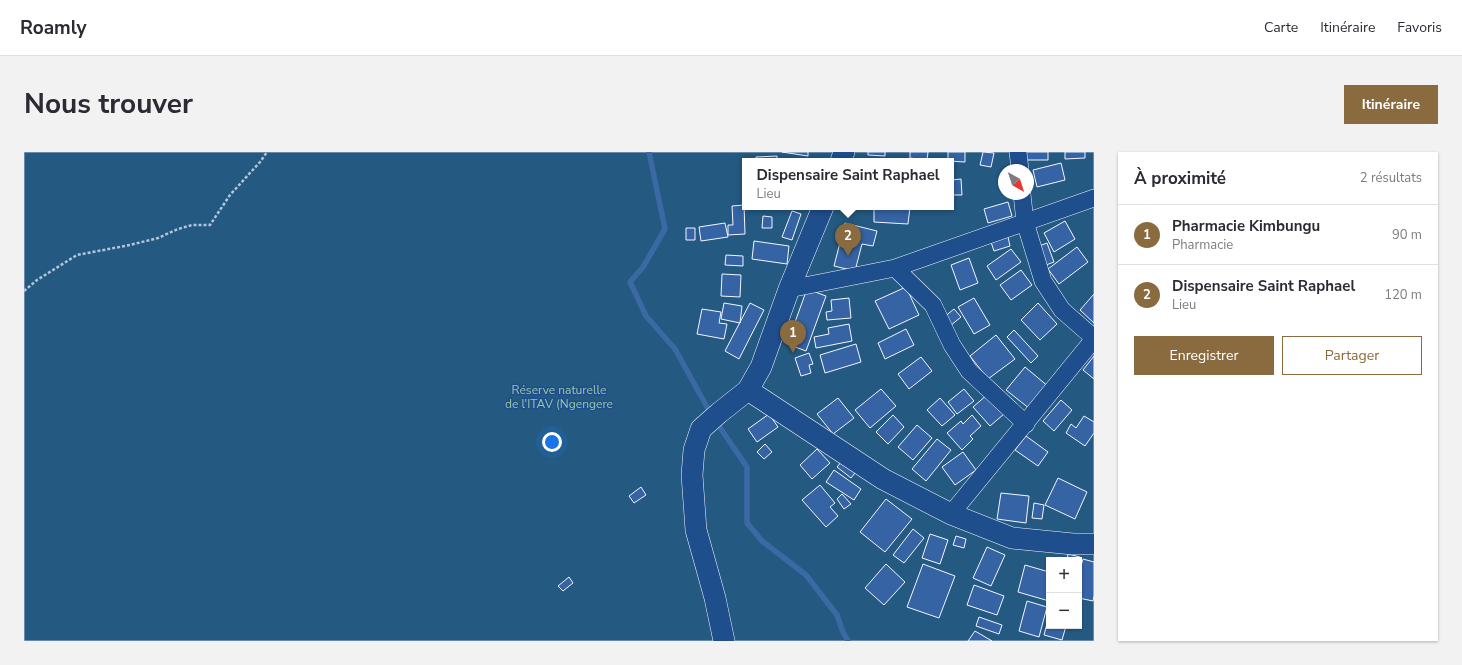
<!DOCTYPE html>
<html lang="fr">
<head>
<meta charset="utf-8">
<style>
  body { margin:0; font-family:"Nunito Sans",sans-serif; background:#f2f2f3; color:#2b2b33 }
  .controls { position:absolute; right:12px; bottom:12px; display:grid; overflow:hidden; border-radius:0px; box-shadow:0 1px 3px #0004 }
  .controls button { width:36px; height:36px; display:grid; place-items:center; padding:0; border:0; border-bottom:1px solid #e1e1e2; background:#fff; color:#2b2b33; font:20px sans-serif }
  .compass { position:absolute; left:974px; top:12px; width:36px; height:36px; border-radius:50%; background:#fff; box-shadow:0 1px 3px #0004; rotate:141deg }
  .you { position:absolute; left:528px; top:290px; width:14px; height:14px; margin:-10px; border:3px solid #fff; border-radius:50%; background:#1a73e8; box-shadow:0 0 0 6px #1a73e833 }
  .badge { display:grid; place-items:center; width:26px; height:26px; border-radius:50%; background:#8a6a3f; color:#fff; font-size:13px; font-weight:700 }
  .pin { position:absolute; translate:-50% -33px; filter:drop-shadow(0 1px 2px #0008) }
  .pin::after { content:''; position:absolute; top:21px; width:14px; height:12px; background:inherit; clip-path:polygon(0 0,100% 0,50% 100%) }
  .popup { position:absolute; left:718px; top:6px; width:212px; height:52px; box-sizing:border-box; display:grid; place-content:center; border-radius:0px; background:#fff; filter:drop-shadow(0 1px 3px #0005); font-size:13px; white-space:nowrap; color:#7c7c81 }
  .popup b { font-size:15px; color:#2b2b33 }
  .popup::after { content:''; position:absolute; left:50%; top:100%; margin-left:-8px; border:8px solid transparent; border-top-color:#fff }
  .list { margin:0; padding:0; list-style:none }
  h2 { display:flex; justify-content:space-between; align-items:center; height:52px; margin:0; padding:0 16px; font-size:17px }
  h2 small { font-size:13px; font-weight:400; color:#7c7c81 }
  .list li { display:grid; grid-template-columns:26px 1fr auto; gap:12px; align-items:center; box-sizing:border-box; height:60px; padding:0 16px; border-top:1px solid #e1e1e2 }
  .list b { display:block; font-size:15px; white-space:nowrap }
  .list p { margin:0; font-size:13px; white-space:nowrap; color:#7c7c81 }
  .list em { font-size:13px; font-style:normal; color:#7c7c81 }
  .actions { display:flex; gap:8px; padding:12px 16px }
  .actions a { flex:1; padding:9px 0; border:1px solid #8a6a3f; border-radius:0px; text-align:center; font-size:14px; color:#8a6a3f }
  .actions .main { background:#8a6a3f; color:#fff }
  .map { position:relative; flex:none; width:1070px; height:489px; overflow:hidden; border-radius:0px }
  header { display:flex; align-items:center; gap:24px; box-sizing:border-box; height:56px; padding:0 20px; background:#fff; border-bottom:1px solid #e1e1e2 }
  header strong { font-size:19px }
  nav { display:flex; gap:22px; margin-inline-start:auto; font-size:14px }
  .intro { display:flex; align-items:center; justify-content:space-between; box-sizing:border-box; height:96px; padding:0 24px }
  h1 { margin:0; font-size:28px }
  .button { padding:10px 18px; border-radius:0px; background:#8a6a3f; color:#fff; font-size:14px; font-weight:700 }
  main { display:flex; gap:24px; padding:0 24px }
  aside { flex:1; background:#fff; border-radius:0px; box-shadow:0 1px 3px #0004 }
  .map>svg:first-child { display:block }
</style>
</head>
<body>
<header>
<strong>Roamly</strong>
<nav><a>Carte</a><a>Itinéraire</a><a>Favoris</a></nav>
</header>
<div class="intro"><h1>Nous trouver</h1><a class="button">Itinéraire</a></div>
<main>
<div class="map">
<svg width="1070" height="489" viewBox="0 0 1070 489">
  <rect width="100%" height="100%" fill="#1f4e8c"/>
  <path fill="#245a82" stroke="#a8bbd7" fill-rule="evenodd" d="M 0,0 L 1070,0 L 1070,489 L 0,489 ZM 721,9 L 927,9 L 927,55 L 721,55 ZM 980,18 L 1004,18 L 1004,42 L 980,42 ZM 1025,408 L 1055,408 L 1055,474 L 1025,474 Z"/>
  <g fill="none" stroke-linecap="round" stroke-linejoin="round">
    <path stroke="#3b69a3" stroke-width="5.5" d="M 625,0 L 641,77 L 619,115 L 606,130 L 622,164 L 651,197 L 688,264 L 723,315 L 723,371 L 738,389 L 782,423 L 813,463 L 819,480 L 824,489"/>
  </g>
  <path fill="#3563a3" stroke="#f2f6ff" d="M 758,0 L 784,0 L 784,4 Z
    M 844,0 L 861,0 L 861,4 L 844,3 Z
    M 886,0 L 904,0 L 903,8 L 886,6 Z
    M 924,0 L 941,0 L 941,10 L 924,9 Z
    M 959,0 L 970,1 L 967,15 L 956,13 Z
    M 1001,0 L 1024,0 L 1024,8 L 1000,8 Z
    M 1041,0 L 1061,0 L 1061,6 L 1041,7 Z
    M 753,4 L 753,9 L 732,9 L 732,5 Z
    M 1037,11 L 1041,28 L 1013,35 L 1009,18 Z
    M 937,27 L 938,43 L 927,43 L 927,28 Z
    M 984,50 L 988,64 L 964,71 L 960,57 Z
    M 720,53 L 721,82 L 704,83 L 704,73 L 709,73 L 708,54 Z
    M 756,55 L 784,55 L 784,57 L 756,56 Z
    M 850,55 L 886,55 L 884,72 L 850,70 Z
    M 768,59 L 777,62 L 768,88 L 758,85 Z
    M 739,64 L 748,65 L 748,76 L 738,76 Z
    M 1041,69 L 1051,87 L 1030,100 L 1020,81 Z
    M 701,71 L 704,85 L 677,89 L 675,75 Z
    M 821,71 L 853,79 L 849,94 L 838,92 L 831,119 L 810,114 Z
    M 662,76 L 671,76 L 671,88 L 662,88 Z
    M 984,85 L 986,94 L 970,99 L 967,90 Z
    M 730,89 L 765,94 L 763,112 L 728,107 Z
    M 1023,91 L 1030,110 L 1022,113 L 1015,94 Z
    M 1053,95 L 1064,110 L 1035,132 L 1024,117 Z
    M 987,97 L 997,110 L 972,128 L 963,114 Z
    M 702,103 L 719,104 L 719,114 L 701,113 Z
    M 945,106 L 954,131 L 936,138 L 927,113 Z
    M 997,118 L 1008,133 L 987,148 L 976,133 Z
    M 698,122 L 717,123 L 716,145 L 697,144 Z
    M 882,135 L 895,163 L 865,177 L 851,149 Z
    M 783,137 L 802,144 L 782,199 L 763,192 Z
    M 1070,142 L 1070,171 L 1056,158 Z
    M 825,146 L 827,166 L 803,168 L 802,160 L 808,159 L 807,148 Z
    M 950,146 L 966,173 L 950,182 L 934,155 Z
    M 700,151 L 718,154 L 716,171 L 697,167 Z
    M 726,151 L 740,158 L 715,207 L 701,199 Z
    M 1014,151 L 1033,172 L 1016,188 L 997,168 Z
    M 678,157 L 697,160 L 695,171 L 703,172 L 700,187 L 673,182 Z
    M 930,157 L 937,165 L 926,174 L 919,166 Z
    M 825,172 L 828,189 L 792,196 L 790,185 L 805,182 L 804,176 Z
    M 882,177 L 890,193 L 861,207 L 854,191 Z
    M 990,178 L 1014,204 L 1007,211 L 983,185 Z
    M 972,183 L 991,207 L 964,227 L 946,204 Z
    M 832,192 L 837,210 L 801,221 L 796,203 Z
    M 785,201 L 789,212 L 785,213 L 787,221 L 777,224 L 771,206 Z
    M 1070,204 L 1070,227 L 1059,218 Z
    M 897,205 L 908,219 L 885,237 L 874,222 Z
    M 1001,215 L 1025,235 L 1006,257 L 982,238 Z
    M 857,237 L 872,254 L 846,276 L 831,258 Z
    M 940,237 L 950,249 L 933,262 L 924,250 Z
    M 964,242 L 980,262 L 966,274 L 949,255 Z
    M 814,246 L 830,266 L 809,282 L 793,262 Z
    M 916,246 L 931,263 L 918,274 L 903,258 Z
    M 1037,248 L 1048,258 L 1030,279 L 1019,269 Z
    M 745,262 L 754,275 L 733,290 L 724,277 Z
    M 869,263 L 880,275 L 864,292 L 852,280 Z
    M 948,263 L 957,274 L 946,284 L 949,287 L 938,298 L 923,281 L 937,269 L 939,272 Z
    M 1060,264 L 1070,270 L 1070,281 L 1061,294 L 1042,281 L 1047,272 L 1052,276 Z
    M 893,273 L 908,286 L 889,308 L 874,295 Z
    M 1002,284 L 1024,300 L 1014,314 L 991,298 Z
    M 913,287 L 927,298 L 902,329 L 888,317 Z
    M 741,292 L 748,300 L 740,307 L 733,300 Z
    M 793,297 L 806,311 L 788,327 L 776,313 Z
    M 939,300 L 952,318 L 931,333 L 918,315 Z
    M 817,310 L 831,321 L 827,326 L 813,315 Z
    M 810,318 L 837,337 L 830,348 L 802,330 Z
    M 1034,326 L 1063,340 L 1051,367 L 1021,353 Z
    M 796,333 L 811,351 L 806,355 L 814,364 L 802,375 L 778,348 Z
    M 617,335 L 622,343 L 610,351 L 605,344 Z
    M 977,341 L 1005,344 L 1002,371 L 973,367 Z
    M 818,342 L 827,352 L 820,357 L 813,347 Z
    M 862,347 L 888,367 L 861,400 L 836,380 Z
    M 1010,351 L 1020,353 L 1018,367 L 1008,366 Z
    M 889,377 L 900,386 L 880,411 L 869,403 Z
    M 906,382 L 924,388 L 916,412 L 898,406 Z
    M 932,384 L 942,387 L 940,396 L 929,393 Z
    M 963,395 L 981,403 L 967,434 L 949,426 Z
    M 1044,402 L 1056,405 L 1055,408 L 1043,408 Z
    M 1059,407 L 1070,410 L 1070,444 L 1069,449 L 1055,446 L 1057,434 L 1055,433 L 1055,421 Z
    M 862,412 L 881,430 L 860,453 L 841,436 Z
    M 899,412 L 931,424 L 915,466 L 883,455 Z
    M 1001,413 L 1025,420 L 1025,449 L 994,440 Z
    M 545,425 L 549,431 L 539,439 L 534,434 Z
    M 950,433 L 980,444 L 973,463 L 943,453 Z
    M 1003,449 L 1023,455 L 1015,485 L 995,479 Z
    M 1025,464 L 1025,474 L 1042,474 L 1038,488 L 1020,483 Z
    M 955,465 L 978,473 L 975,482 L 952,474 Z
    M 951,479 L 968,489 L 944,489 Z"/>
  <g fill="none" stroke-linecap="round" stroke-linejoin="round">
    <defs>
      <path id="minor" d="M 994,0 L 996,18
        M 998,42 L 1001,70 L 1019,129 L 1038,158 L 1070,186
        M 871,116 L 909,153 L 928,193 L 945,219 L 1002,272
        M 765,137 L 871,116 L 1070,46
        M 927,362 L 1070,187"/>
      <path id="tertiary" d="M 817,9 L 820,0
        M 724,238 L 859,327 L 927,362 L 988,386 L 1049,392 L 1070,392
        M 700,489 L 691,446 L 672,378 L 668,323 L 670,298 L 677,277 L 695,261 L 724,238 L 737,215 L 765,137 L 799,55"/>
    </defs>
    <use href="#minor" stroke="#f2f6ff" stroke-width="18"/>
    <use href="#tertiary" stroke="#f2f6ff" stroke-width="22"/>
    <path stroke="#b3c4dc" stroke-width="2.5" stroke-dasharray="3 2" stroke-linecap="butt" d="M 0,139 L 13,128 L 53,103 L 106,93 L 134,86 L 154,77 L 168,73 L 186,73 L 206,43 L 236,10 L 243,0"/>
    <use href="#minor" stroke="#1f4e8c" stroke-width="17"/>
    <use href="#tertiary" stroke="#1f4e8c" stroke-width="21"/>
  </g>
  <g text-anchor="middle" dominant-baseline="central" stroke-width="3" stroke-linejoin="round" paint-order="stroke">
    <g font-size="12" fill="#97c8a6" stroke="#1f4e8c">
      <text x="535" y="238">Réserve naturelle<tspan x="535" dy="14">de l'ITAV (Ngengere</tspan></text>
    </g>
  </g>
</svg>
<div class="controls">
<button>+</button>
<button>−</button>
</div>
<svg class="compass" viewBox="-18 -18 36 36"><path d="M0-13l5 13h-10z" fill="#e53935"/><path d="M0 13l5-13h-10z" fill="#7c7c81"/></svg>
<div class="you"></div>
<div class="pin badge" style="left:769px;top:201px">1</div>
<div class="pin badge" style="left:824px;top:104px">2</div>
<div class="popup"><b>Dispensaire Saint Raphael</b>Lieu</div>
</div>
<aside>
<h2>À proximité<small>2 résultats</small></h2>
<ul class="list">
<li><span class="badge">1</span><div><b>Pharmacie Kimbungu</b><p>Pharmacie</p></div><em>90 m</em></li>
<li><span class="badge">2</span><div><b>Dispensaire Saint Raphael</b><p>Lieu</p></div><em>120 m</em></li>
</ul>
<div class="actions"><a class="main">Enregistrer</a><a>Partager</a></div>
</aside>
</main>
</body>
</html>
